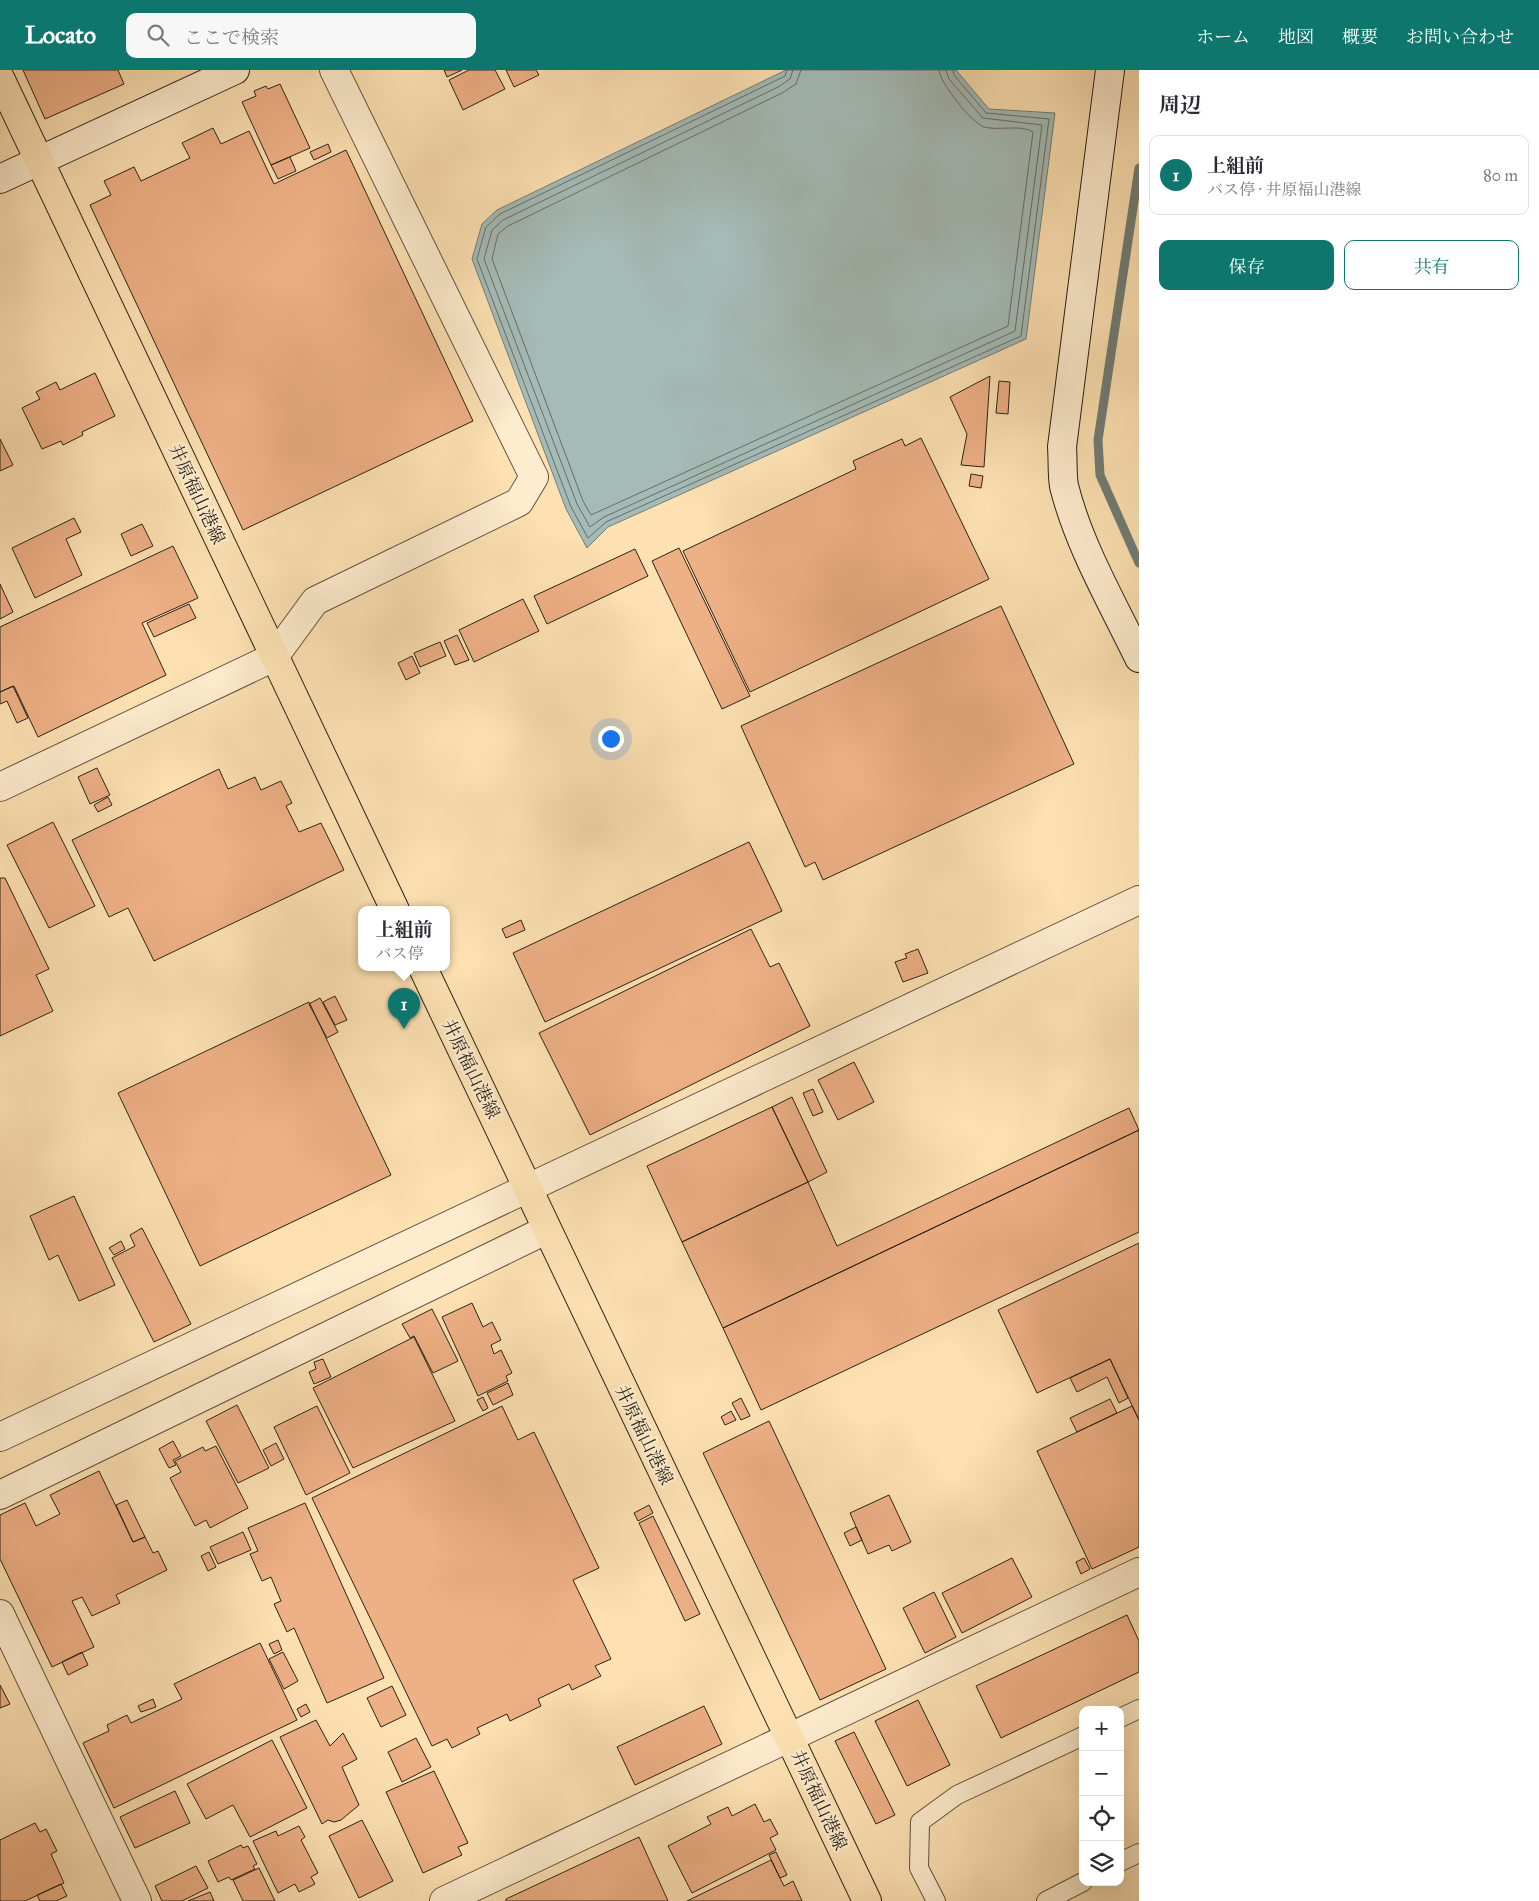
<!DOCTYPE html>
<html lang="ja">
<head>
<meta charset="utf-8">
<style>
  body { margin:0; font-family:"IM FELL Great Primer","Noto Serif JP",serif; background:#f7f7f7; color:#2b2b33 }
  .controls { position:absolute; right:15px; bottom:15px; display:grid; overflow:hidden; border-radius:10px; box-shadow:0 5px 20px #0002 }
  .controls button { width:45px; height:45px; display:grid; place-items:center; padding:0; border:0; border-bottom:1px solid #e1e1e2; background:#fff; color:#2b2b33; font:25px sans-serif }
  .you { position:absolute; left:610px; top:668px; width:18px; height:18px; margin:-12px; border:4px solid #fff; border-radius:50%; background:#1a73e8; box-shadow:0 0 0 8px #1a73e833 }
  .badge { display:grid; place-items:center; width:32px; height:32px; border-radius:50%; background:#0f766e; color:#fff; font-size:16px; font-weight:700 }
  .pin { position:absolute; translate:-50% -41px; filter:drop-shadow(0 1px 2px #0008) }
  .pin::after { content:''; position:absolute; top:26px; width:18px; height:15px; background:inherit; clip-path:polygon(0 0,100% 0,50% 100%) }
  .popup { position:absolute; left:358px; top:836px; width:92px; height:65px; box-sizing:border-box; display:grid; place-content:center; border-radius:10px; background:#fff; filter:drop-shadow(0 1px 4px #0005); font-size:16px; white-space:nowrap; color:#7c7c81 }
  .popup b { font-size:19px; color:#2b2b33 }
  .popup::after { content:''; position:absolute; left:50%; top:100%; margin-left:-10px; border:10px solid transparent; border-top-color:#fff }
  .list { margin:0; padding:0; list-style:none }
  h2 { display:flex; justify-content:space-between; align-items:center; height:65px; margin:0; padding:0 20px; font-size:21px }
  h2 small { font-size:16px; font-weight:400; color:#7c7c81 }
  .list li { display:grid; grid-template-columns:32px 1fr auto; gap:15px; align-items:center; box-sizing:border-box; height:80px; margin:0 10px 10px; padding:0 10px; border:1px solid #e1e1e2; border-radius:10px }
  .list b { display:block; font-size:19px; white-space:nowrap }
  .list p { margin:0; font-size:16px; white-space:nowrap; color:#7c7c81 }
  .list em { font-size:16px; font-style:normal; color:#7c7c81 }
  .actions { display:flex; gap:10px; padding:15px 20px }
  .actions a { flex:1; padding:11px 0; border:1px solid #0f766e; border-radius:10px; text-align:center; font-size:18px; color:#0f766e }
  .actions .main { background:#0f766e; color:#fff }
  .icon { flex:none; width:28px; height:28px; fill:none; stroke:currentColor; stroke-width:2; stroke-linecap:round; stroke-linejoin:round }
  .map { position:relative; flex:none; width:1139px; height:1831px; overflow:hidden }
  header { display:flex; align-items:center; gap:30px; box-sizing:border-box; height:70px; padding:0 25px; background:#0f766e; color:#fff }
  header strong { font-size:24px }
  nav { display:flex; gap:28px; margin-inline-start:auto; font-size:18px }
  .search { width:350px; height:45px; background:#f7f7f7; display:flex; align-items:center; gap:12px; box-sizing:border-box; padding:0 18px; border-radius:10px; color:#7c7c81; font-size:19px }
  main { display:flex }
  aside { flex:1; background:#fff }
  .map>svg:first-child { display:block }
</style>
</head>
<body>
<header>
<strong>Locato</strong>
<div class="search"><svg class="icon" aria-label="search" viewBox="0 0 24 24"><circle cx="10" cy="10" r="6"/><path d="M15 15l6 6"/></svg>ここで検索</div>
<nav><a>ホーム</a><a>地図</a><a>概要</a><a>お問い合わせ</a></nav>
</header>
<main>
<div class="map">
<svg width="1139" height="1831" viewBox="0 0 1139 1831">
  <rect width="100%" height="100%" fill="#fde1b3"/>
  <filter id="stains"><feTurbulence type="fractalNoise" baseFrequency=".004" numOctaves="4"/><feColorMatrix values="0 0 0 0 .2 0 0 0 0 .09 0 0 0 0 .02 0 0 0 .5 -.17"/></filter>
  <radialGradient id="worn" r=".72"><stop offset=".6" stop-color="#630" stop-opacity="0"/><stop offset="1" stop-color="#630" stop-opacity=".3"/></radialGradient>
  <path fill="#a4bbb7" stroke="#737e77" d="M 786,0 L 956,0 L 989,39 L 1055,43 L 1026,269 L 608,457 L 587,478 L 566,439 L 472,189 L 482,154 L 497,140 Z"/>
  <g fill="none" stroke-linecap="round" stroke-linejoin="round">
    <path stroke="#676e68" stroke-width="1" d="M 787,0 L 785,6 L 775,11 L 500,144 L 486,157 L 477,189 L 571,437 L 588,468 L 606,452 L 1021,266 L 1049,49 L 986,43 L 954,5 L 953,0
      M 793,0 L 790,9 L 778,17 L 503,150 L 492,160 L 484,189 L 577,434 L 590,457 L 604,447 L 1015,261 L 1042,55 L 983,48 L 949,9 L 946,0
      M 801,0 L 796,14 L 782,23 L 508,156 L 498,164 L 492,189 L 583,431 L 591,445 L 1008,256 L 1033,62 C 1021,54 999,61 984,57 C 972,53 939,12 939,0"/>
    <path stroke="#737e77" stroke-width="9" d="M 1139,98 L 1098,370 L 1100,405 L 1139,493"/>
  </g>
  <path fill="#eeb085" stroke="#2a2218" d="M 23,0 L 118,0 L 124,14 L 45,49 Z
    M 444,0 L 462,0 L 447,7 Z
    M 469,0 L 495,0 L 505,19 L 463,40 L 449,10 Z
    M 506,0 L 536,0 L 539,5 L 514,17 Z
    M 280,14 L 310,78 L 271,95 L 242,32 L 256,26 L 254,21 L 266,16 L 268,19 Z
    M 213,58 L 221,74 L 249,61 L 274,114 L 346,80 L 473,351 L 243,460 L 90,135 L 111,125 L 104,111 L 134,97 L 141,111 L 190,88 L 182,73 Z
    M 328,74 L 331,82 L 314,90 L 310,82 Z
    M 290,87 L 296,101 L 278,109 L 271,95 Z
    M 95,303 L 115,346 L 82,362 L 83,365 L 63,375 L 61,371 L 42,379 L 22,338 L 40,329 L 36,322 L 56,312 L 60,320 Z
    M 990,306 L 984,397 L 961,395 L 967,364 L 950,327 Z
    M 999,311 L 1010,312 L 1008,344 L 996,343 Z
    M 921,368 L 989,509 L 750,622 L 683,481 L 856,399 L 853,391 L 902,369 L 905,376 Z
    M 0,369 L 13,395 L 0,401 Z
    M 971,404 L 983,406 L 981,418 L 969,416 Z
    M 74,448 L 81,462 L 66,469 L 82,505 L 35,528 L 12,478 Z
    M 142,454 L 153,476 L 131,486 L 121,464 Z
    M 173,476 L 198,528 L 142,553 L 166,605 L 38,667 L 14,616 L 0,622 L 0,557 Z
    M 679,478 L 750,626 L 722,639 L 652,491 Z
    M 635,479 L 648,506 L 547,554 L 534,526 Z
    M 0,514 L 13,542 L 0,549 Z
    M 523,529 L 539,561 L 474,592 L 459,560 Z
    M 189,534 L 196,548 L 154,567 L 147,553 Z
    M 1001,536 L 1074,694 L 823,810 L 815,792 L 805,797 L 741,656 Z
    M 457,565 L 469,590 L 455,595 L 444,571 Z
    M 440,572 L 446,586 L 420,597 L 414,583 Z
    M 412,586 L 420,603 L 406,610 L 398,593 Z
    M 13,616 L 28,648 L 17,653 L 7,631 L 0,634 L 0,622 Z
    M 97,698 L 110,725 L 90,734 L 78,707 Z
    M 219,699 L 228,719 L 255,707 L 261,720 L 281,711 L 292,733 L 286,736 L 299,762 L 321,753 L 344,800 L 154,891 L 128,838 L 109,847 L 72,770 Z
    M 108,727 L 112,735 L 98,742 L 94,735 Z
    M 53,752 L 95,836 L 49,858 L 7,775 Z
    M 749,772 L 782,841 L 545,952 L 513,883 Z
    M 0,808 L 5,808 L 49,899 L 36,905 L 53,941 L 0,966 Z
    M 521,850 L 525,860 L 506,868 L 502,859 Z
    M 751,859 L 770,897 L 779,893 L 810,956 L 590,1065 L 539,963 Z
    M 918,879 L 928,903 L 903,912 L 895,892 L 907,888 L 905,884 Z
    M 335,926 L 347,950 L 335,955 L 323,932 Z
    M 320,928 L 338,962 L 327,968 L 309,934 Z
    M 309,932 L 391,1105 L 200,1196 L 118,1023 Z
    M 854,992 L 874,1032 L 838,1050 L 818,1010 Z
    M 813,1019 L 823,1042 L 813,1046 L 803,1023 Z
    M 792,1027 L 827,1102 L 808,1112 L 772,1037 Z
    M 772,1037 L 808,1112 L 682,1172 L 647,1096 Z
    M 1129,1038 L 1139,1060 L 723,1258 L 682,1172 L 808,1112 L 837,1176 Z
    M 1139,1060 L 1139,1162 L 761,1340 L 723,1258 Z
    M 74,1126 L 115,1215 L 79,1231 L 58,1185 L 49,1190 L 30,1146 Z
    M 142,1158 L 191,1254 L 154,1272 L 112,1188 L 135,1176 L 130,1165 Z
    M 121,1171 L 125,1179 L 114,1185 L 109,1178 Z
    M 1139,1173 L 1139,1350 L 1110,1289 L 1037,1323 L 998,1240 Z
    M 472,1233 L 483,1257 L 492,1252 L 501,1270 L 491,1275 L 494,1284 L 501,1280 L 512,1303 L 506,1306 L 508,1311 L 478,1326 L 442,1247 Z
    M 432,1239 L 458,1291 L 433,1303 L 414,1266 L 410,1268 L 402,1254 Z
    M 414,1267 L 455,1351 L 353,1398 L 313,1318 Z
    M 323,1289 L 331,1307 L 314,1314 L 309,1302 L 316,1299 L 314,1292 Z
    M 1110,1289 L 1128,1328 L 1119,1333 L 1107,1307 L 1077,1322 L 1070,1308 Z
    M 508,1313 L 513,1325 L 493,1335 L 487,1323 Z
    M 483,1327 L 488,1338 L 483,1341 L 477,1330 Z
    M 741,1328 L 750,1346 L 741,1350 L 732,1333 Z
    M 1110,1329 L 1117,1343 L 1077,1362 L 1070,1348 Z
    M 237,1335 L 269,1398 L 238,1413 L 206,1351 Z
    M 317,1336 L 350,1403 L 306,1425 L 274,1357 Z
    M 502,1336 L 518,1370 L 534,1362 L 599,1498 L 573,1510 L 611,1589 L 595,1596 L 601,1606 L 572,1620 L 569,1614 L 538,1629 L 541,1636 L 510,1651 L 507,1644 L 477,1658 L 480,1664 L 452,1678 L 447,1669 L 432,1676 L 312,1428 Z
    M 1132,1336 L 1139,1350 L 1139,1477 L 1092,1499 L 1037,1381 Z
    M 731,1341 L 736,1350 L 725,1355 L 721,1347 Z
    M 769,1351 L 886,1599 L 820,1630 L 703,1383 Z
    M 173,1371 L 181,1386 L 173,1390 L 176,1395 L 169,1398 L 159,1379 Z
    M 276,1373 L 284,1389 L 271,1396 L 263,1380 Z
    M 216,1376 L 248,1438 L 210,1458 L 206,1450 L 195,1456 L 170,1408 L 181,1402 L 175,1391 L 203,1377 L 205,1381 Z
    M 99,1401 L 133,1472 L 145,1467 L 153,1483 L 158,1481 L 167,1500 L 116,1525 L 120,1533 L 92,1546 L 82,1527 L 72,1531 L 94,1577 L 52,1597 L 0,1489 L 0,1445 L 25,1433 L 36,1456 L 60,1444 L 50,1425 Z
    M 889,1425 L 911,1472 L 892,1481 L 889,1475 L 868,1484 L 850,1443 Z
    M 127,1430 L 145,1467 L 133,1472 L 116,1435 Z
    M 305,1433 L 384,1608 L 327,1633 L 294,1558 L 287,1562 L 274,1534 L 281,1531 L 271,1507 L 262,1511 L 250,1484 L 258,1481 L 248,1458 Z
    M 649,1435 L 653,1443 L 638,1451 L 634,1443 Z
    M 653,1446 L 700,1544 L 685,1551 L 639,1453 Z
    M 856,1457 L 862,1470 L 850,1476 L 844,1463 Z
    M 243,1462 L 251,1480 L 218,1494 L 210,1477 Z
    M 209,1482 L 216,1497 L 208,1501 L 201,1486 Z
    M 1012,1488 L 1032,1527 L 962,1563 L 942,1523 Z
    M 1084,1488 L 1090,1499 L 1081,1504 L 1076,1492 Z
    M 934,1522 L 956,1567 L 925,1583 L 903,1538 Z
    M 1127,1545 L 1139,1571 L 1139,1602 L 1001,1668 L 976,1616 Z
    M 278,1570 L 282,1580 L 274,1584 L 269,1574 Z
    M 260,1573 L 297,1650 L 114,1738 L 83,1673 L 109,1661 L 107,1655 L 127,1645 L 131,1653 L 182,1629 L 174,1614 Z
    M 82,1582 L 88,1595 L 68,1605 L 62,1592 Z
    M 283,1582 L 298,1611 L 284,1619 L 269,1589 Z
    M 0,1615 L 10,1634 L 0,1638 Z
    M 392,1616 L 406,1645 L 381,1657 L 367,1628 Z
    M 153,1629 L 156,1637 L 141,1642 L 138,1636 Z
    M 918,1630 L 950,1695 L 907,1716 L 875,1651 Z
    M 306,1634 L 310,1642 L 301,1647 L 297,1639 Z
    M 704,1636 L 722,1674 L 635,1715 L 617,1677 Z
    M 316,1650 L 330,1676 L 343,1663 L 357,1689 L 342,1697 L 359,1735 L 341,1750 L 334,1752 L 328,1750 L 322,1754 L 280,1667 Z
    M 854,1662 L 895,1745 L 876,1754 L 835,1671 Z
    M 416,1668 L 431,1697 L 402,1712 L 388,1682 Z
    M 272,1670 L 307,1738 L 250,1767 L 233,1735 L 206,1749 L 187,1714 Z
    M 434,1701 L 468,1773 L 458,1777 L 462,1785 L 423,1803 L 386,1722 Z
    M 175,1721 L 190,1753 L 135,1778 L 120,1747 Z
    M 755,1734 L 764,1752 L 770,1749 L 778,1764 L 770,1768 L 776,1780 L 692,1823 L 668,1776 L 711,1754 L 707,1747 L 728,1737 L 732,1746 Z
    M 362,1750 L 393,1811 L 359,1828 L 329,1766 Z
    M 35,1753 L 40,1762 L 46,1759 L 57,1781 L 51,1784 L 64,1813 L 25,1831 L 0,1831 L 0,1770 Z
    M 299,1756 L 305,1767 L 301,1770 L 318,1803 L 311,1807 L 315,1814 L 299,1822 L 295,1814 L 278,1823 L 253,1771 L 276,1761 L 278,1766 Z
    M 639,1767 L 668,1831 L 506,1831 L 506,1829 Z
    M 241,1775 L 243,1778 L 248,1776 L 257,1794 L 253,1796 L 255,1799 L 231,1810 L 229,1807 L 218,1812 L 208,1791 Z
    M 776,1782 L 787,1805 L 780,1808 L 769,1785 Z
    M 771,1790 L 784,1816 L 793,1811 L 802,1831 L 687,1831 Z
    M 196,1796 L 208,1818 L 182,1831 L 162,1831 L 155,1816 Z
    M 259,1798 L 275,1831 L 243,1831 L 233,1810 Z
    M 61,1814 L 67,1826 L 56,1831 L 40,1831 L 37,1825 Z
    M 210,1822 L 214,1831 L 188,1831 Z"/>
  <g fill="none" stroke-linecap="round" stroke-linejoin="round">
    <defs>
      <path id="lane" d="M 1120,1648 L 1139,1639
        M 1120,1792 L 1139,1783
        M 936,1831 L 919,1798 L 920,1752 L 957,1725 L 1083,1666
        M 1046,1831 L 1083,1812"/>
      <path id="street" d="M 0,717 L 274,587 L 315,531 L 519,432 L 534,407 L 334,0
        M 0,1367 L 1139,830
        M 0,1425 L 546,1160
        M 0,1544 L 137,1831
        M 444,1831 L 1139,1502"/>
      <path id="secondary" d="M 1110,0 L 1062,377 C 1063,390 1062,404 1064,416 C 1079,476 1112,532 1139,588
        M 0,109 L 235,0"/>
      <path id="primary" d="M 0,8 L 395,840
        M 423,898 L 867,1831"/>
    </defs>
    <use href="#lane" stroke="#5f523f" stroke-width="20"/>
    <use href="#street" stroke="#5f523f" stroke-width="30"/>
    <use href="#secondary" stroke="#2a2218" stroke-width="30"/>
    <use href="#primary" stroke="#2a2218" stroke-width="30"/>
    <use href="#lane" stroke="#feecce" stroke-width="18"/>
    <use href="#street" stroke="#feecce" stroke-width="28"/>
    <use href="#secondary" stroke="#feecce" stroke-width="28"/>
    <use href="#primary" stroke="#fde1b3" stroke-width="28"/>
  </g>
  <g text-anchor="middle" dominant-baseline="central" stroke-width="4.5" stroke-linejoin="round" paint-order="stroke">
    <g font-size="18" fill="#2a2218" stroke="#feecce">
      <text transform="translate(197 424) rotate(65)">井原福山港線</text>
      <text transform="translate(471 999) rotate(64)">井原福山港線</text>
      <text transform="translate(644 1365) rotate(64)">井原福山港線</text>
      <text transform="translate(819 1730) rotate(65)">井原福山港線</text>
    </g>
  </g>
  <rect width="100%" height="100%" filter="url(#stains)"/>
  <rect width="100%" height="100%" fill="url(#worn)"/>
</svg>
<div class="controls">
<button>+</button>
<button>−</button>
<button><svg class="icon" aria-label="locate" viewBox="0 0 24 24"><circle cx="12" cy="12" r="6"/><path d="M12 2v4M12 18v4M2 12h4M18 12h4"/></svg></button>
<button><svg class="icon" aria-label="layers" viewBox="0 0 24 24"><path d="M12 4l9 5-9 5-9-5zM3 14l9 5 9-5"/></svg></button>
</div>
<div class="you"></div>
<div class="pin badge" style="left:404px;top:959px">1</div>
<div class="popup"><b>上組前</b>バス停</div>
</div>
<aside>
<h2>周辺<small></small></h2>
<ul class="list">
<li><span class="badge">1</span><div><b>上組前</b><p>バス停 · 井原福山港線</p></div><em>80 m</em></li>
</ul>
<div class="actions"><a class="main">保存</a><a>共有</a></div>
</aside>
</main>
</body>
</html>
